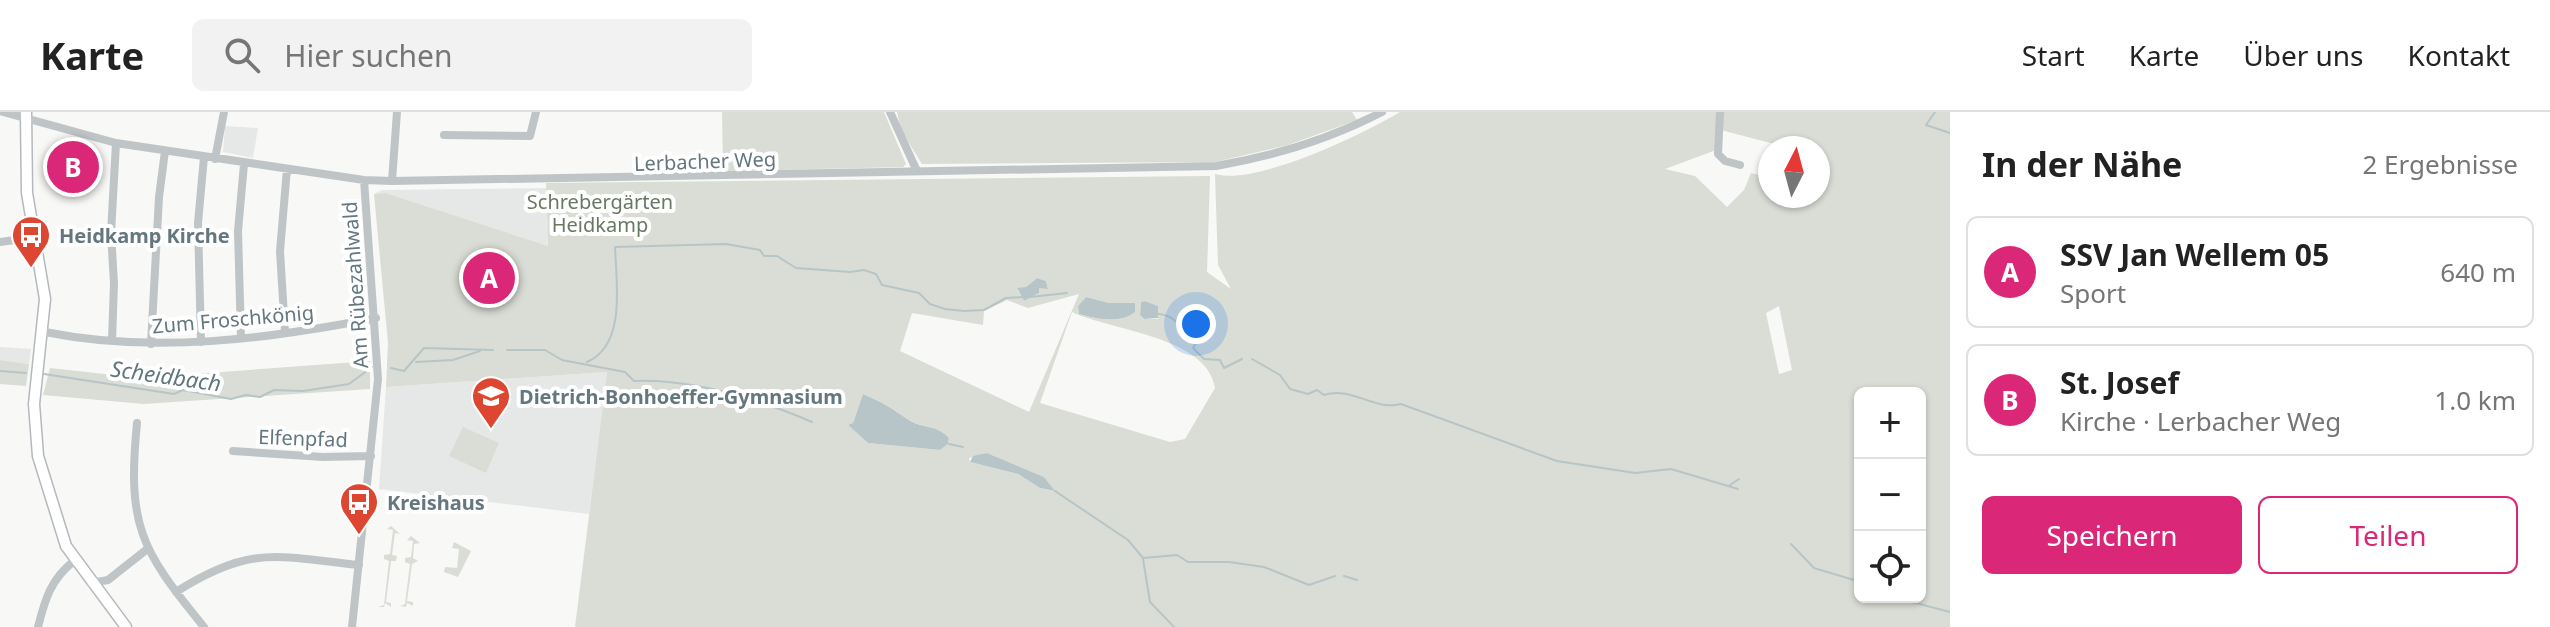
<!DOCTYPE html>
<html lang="de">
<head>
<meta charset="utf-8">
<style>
  body { margin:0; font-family:"Noto Sans",sans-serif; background:#f2f2f2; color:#222 }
  .controls { position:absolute; right:24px; bottom:24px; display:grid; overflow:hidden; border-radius:12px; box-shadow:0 2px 6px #0004 }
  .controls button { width:72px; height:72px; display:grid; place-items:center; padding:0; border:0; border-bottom:2px solid #e0e0e0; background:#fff; color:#222; font:40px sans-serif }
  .compass { position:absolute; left:1758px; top:24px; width:72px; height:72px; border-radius:50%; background:#fff; box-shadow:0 2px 6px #0004; rotate:6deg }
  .you { position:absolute; left:1196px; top:212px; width:28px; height:28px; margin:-20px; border:6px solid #fff; border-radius:50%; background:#1a73e8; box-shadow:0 0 0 12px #1a73e833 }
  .badge { display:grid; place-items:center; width:52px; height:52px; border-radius:50%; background:#db2777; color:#fff; font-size:26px; font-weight:700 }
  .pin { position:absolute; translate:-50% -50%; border:4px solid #fff; box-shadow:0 2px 8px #0006 }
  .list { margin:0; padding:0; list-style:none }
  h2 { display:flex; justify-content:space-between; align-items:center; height:104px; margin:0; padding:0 32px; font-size:34px }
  h2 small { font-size:26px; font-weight:400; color:#767676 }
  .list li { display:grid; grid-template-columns:52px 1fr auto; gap:24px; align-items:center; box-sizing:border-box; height:112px; margin:0 16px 16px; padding:0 16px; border:2px solid #e0e0e0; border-radius:12px }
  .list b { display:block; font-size:30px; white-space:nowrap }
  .list p { margin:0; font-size:26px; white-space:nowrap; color:#767676 }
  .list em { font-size:26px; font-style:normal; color:#767676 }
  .actions { display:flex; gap:16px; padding:24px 32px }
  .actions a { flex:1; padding:18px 0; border:2px solid #db2777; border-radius:12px; text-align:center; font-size:28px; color:#db2777 }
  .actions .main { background:#db2777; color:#fff }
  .icon { flex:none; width:44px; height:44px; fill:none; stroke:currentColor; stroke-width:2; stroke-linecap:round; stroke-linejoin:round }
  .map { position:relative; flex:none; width:1950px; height:515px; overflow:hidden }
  header { display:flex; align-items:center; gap:48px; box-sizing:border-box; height:112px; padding:0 40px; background:#fff; border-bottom:2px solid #e0e0e0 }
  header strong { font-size:38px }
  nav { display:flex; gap:44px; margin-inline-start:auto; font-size:28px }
  .search { width:560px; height:72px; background:#f2f2f2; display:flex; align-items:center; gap:20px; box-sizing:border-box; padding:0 28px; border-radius:12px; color:#767676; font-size:30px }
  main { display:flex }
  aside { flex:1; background:#fff }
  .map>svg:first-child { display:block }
</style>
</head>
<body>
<header>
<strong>Karte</strong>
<div class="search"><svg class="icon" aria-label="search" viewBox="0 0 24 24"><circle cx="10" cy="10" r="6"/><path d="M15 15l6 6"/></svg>Hier suchen</div>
<nav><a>Start</a><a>Karte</a><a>Über uns</a><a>Kontakt</a></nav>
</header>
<main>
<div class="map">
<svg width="1950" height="515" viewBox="0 0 1950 515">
  <rect width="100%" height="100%" fill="#f8f8f6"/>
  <path fill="#e6e8e7" d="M 225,14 L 258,16 L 253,46 L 223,40 Z
    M 546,76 L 548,134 L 386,81 L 374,82 L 382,78 Z
    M 0,235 L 31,237 L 29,252 L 0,248 Z
    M 607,260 L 589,402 L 379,377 L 386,275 Z"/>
  <path fill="#d9ddd5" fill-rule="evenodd" d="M 722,0 L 884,0 L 906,52 L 903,55 L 723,59 Z
    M 897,0 L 1352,0 L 1357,8 L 1288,33 L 1215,50 L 922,52 L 901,18 Z
    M 1400,0 L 1718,0 L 1716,38 L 1665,57 L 1695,64 L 1727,95 L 1744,78 L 1751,61 L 1770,66 L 1770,84 L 1818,84 L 1818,36 L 1789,36 L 1721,18 L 1722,0 L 1950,0 L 1950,515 L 575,515 L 607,260 L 386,275 L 388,231 L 374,82 L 386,81 L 548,134 L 546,71 L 1210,64 L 1207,160 L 1231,177 L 1218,153 L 1215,62 C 1256,74 1363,22 1400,0 ZM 1037,166 L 1046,169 L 1048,176 L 1039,176 L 1039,181 L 1024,189 L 1017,177 L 1026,175 ZM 1079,182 L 1029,300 L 900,239 L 912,201 L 983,213 L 984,199 L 1007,188 L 1028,196 ZM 1086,185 L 1109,191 L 1135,191 L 1135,200 C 1121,212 1097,207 1079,202 L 1078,194 ZM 1145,189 L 1158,194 L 1158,207 L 1144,207 L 1140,203 L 1141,190 ZM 1779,194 L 1792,258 L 1779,262 L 1766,201 ZM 1072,200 C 1111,219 1207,224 1215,276 L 1185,327 L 1170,330 L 1040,291 ZM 1860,281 L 1920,281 L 1920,485 L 1860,485 ZM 863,282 C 881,289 892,297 908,307 C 923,317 936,312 949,326 L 948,332 L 940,338 L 868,331 L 848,313 L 853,311 ZM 987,341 L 1044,365 L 1054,379 L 1040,376 L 1018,362 L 970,350 L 969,346 Z
    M 0,248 L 29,252 L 26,274 L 0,272 Z
    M 370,249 L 370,277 L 144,292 L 43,283 L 50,256 L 141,266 Z
    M 463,315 L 499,331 L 486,361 L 449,344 Z
    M 391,414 L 400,422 L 395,421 L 392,443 L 397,444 L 396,449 L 391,449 L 386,490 L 391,491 L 391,495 L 385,491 L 384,495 L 378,495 L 384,493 L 389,449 L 384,447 L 384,443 L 390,442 L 393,418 L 387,417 Z
    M 411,424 L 420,431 L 414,432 L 413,446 L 418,449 L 412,452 L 407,489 L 413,490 L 413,494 L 407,491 L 406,495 L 400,494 L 405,492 L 410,452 L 405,450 L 405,446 L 411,445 L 413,429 L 407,428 Z
    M 454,430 L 471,439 L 458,465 L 444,460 L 445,455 L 457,456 L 459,437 L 452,436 Z"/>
  <path fill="#b7c5c8" d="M 1037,166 L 1046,169 L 1048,177 L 1039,176 L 1039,181 L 1024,189 L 1017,176 L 1026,175 Z
    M 1086,185 L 1109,191 L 1135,191 L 1135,200 C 1121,212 1097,207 1079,202 L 1078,194 Z
    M 1145,189 L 1158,194 L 1158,206 L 1144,207 L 1140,203 L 1141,190 Z
    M 863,282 C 882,290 891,296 909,308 C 923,317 936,312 949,326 L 948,332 L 940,338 L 868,331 L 848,313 L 853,311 Z
    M 987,341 L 1044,365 L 1055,379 L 1040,376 L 1018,362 L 970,350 L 973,344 Z"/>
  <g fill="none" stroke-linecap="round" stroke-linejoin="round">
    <path stroke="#b7c5c8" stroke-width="2" d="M 1935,0 L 1926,13 L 1950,21
      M 1030,185 L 1067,181
      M 1159,202 C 1175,203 1186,220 1197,230 L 1193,236 L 1204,247 L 1220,248 L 1224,256 L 1242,247
      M 507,238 L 545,238 L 562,248 L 625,260 L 634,269 C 693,267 758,287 812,310
      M 1252,247 L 1280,263 L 1290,277 L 1308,282 L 1317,278 L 1324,283 C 1353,274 1373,299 1401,292 L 1557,349 L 1635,361 L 1671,357 L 1738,377
      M 416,250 L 453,248 L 480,239
      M 587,250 C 627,233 616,169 615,135 L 726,132 L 760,138 L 764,144 L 777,144 L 796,156 L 850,160 L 864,158 L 876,162 L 882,173 L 919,181 L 930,192 L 945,197 L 964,199 L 984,198 L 1006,186 L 1023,185
      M 391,256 L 404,259 L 424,236 L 493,238
      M 0,259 L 26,261
      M 44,262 L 174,282 L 183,278 L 231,287 L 246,283 L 260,285 L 274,278 L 303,279 L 349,272 L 372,255
      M 949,332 L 963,335
      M 1730,373 L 1739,367
      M 1055,379 L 1128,428 L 1143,446 L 1177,443 L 1188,450 L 1229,450 L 1264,455 L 1309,473 L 1335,464
      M 1791,432 L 1814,456 L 1854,468
      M 1143,447 L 1150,490 L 1174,515
      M 1344,464 L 1357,468
      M 1893,485 L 1950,500"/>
    <defs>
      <path id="major" d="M 26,0 L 27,81 L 45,187 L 34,292 L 38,344 L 66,434 L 126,515"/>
    </defs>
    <use href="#major" stroke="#b3b9bc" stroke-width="13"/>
    <path stroke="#bfc5c7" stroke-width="8" d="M 3,0 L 116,31 L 364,68 L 392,69 L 1216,54 C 1275,44 1328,28 1382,0
      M 890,0 L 916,57
      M 1720,0 L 1718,42 L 1725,49 L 1740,53
      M 444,23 L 530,24 L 536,0
      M 215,47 L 224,0
      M 392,69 L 397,0
      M 0,130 L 37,125
      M 45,220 C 154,242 267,227 376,206
      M 285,220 L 280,139 L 287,57
      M 241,226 L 238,119 L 244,52
      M 112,229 L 114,171 L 111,121 L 116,31
      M 201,230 L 198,111 L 204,45
      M 151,232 L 159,85 L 165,39
      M 137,311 C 127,413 140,437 204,515
      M 233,339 L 323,345 L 371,344
      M 91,471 L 108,468 L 146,438
      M 176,480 C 250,433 276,444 359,453
      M 38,515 C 45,487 51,467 74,449
      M 352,515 L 378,267 L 364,68"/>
    <use href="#major" stroke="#fff" stroke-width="10"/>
  </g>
  <defs>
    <symbol id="bus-pin" viewBox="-11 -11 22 30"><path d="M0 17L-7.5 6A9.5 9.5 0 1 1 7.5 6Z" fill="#dd4731" stroke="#fff"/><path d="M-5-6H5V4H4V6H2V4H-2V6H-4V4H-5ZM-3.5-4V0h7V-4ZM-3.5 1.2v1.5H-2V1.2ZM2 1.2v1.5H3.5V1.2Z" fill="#fff"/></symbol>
    <symbol id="school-pin" viewBox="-11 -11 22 30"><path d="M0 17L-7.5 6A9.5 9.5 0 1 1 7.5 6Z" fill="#dd4731" stroke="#fff"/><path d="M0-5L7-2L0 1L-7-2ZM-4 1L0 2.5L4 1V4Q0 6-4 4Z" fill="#fff"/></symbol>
  </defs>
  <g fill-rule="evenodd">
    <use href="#bus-pin" x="9" y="101" width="44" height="60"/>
    <use href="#school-pin" x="469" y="262" width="44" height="60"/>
    <use href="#bus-pin" x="337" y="368" width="44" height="60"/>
  </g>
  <g text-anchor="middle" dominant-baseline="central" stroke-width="8" stroke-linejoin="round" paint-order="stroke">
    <g font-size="20" fill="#64777f" stroke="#fff">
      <text transform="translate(705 49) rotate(-2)">Lerbacher Weg</text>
      <text transform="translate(355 173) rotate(-94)">Am Rübezahlwald</text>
      <text transform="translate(233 207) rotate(-5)">Zum Froschkönig</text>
      <text transform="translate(303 326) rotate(2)">Elfenpfad</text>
    </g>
    <g font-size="20" fill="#697863" stroke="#fff">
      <text x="600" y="89">Schrebergärten<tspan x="600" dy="23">Heidkamp</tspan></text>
    </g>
    <g font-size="20" font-weight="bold" fill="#64777f" stroke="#fff" text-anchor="start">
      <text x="59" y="123">Heidkamp Kirche</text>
      <text x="519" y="284">Dietrich-Bonhoeffer-Gymnasium</text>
      <text x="387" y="390">Kreishaus</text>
    </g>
    <g font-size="22" font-style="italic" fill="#5f767a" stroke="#fff">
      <text transform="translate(166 263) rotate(8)">Scheidbach</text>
    </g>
  </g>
</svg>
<div class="controls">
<button>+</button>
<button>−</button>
<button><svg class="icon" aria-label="locate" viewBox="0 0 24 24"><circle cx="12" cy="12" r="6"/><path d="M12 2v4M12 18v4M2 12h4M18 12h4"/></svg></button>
</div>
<svg class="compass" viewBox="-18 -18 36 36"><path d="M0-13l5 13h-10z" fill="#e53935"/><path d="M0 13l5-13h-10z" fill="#767676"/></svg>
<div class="you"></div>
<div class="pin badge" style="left:489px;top:166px">A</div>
<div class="pin badge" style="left:73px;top:55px">B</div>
</div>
<aside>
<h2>In der Nähe<small>2 Ergebnisse</small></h2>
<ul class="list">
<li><span class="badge">A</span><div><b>SSV Jan Wellem 05</b><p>Sport</p></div><em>640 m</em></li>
<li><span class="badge">B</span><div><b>St. Josef</b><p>Kirche · Lerbacher Weg</p></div><em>1.0 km</em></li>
</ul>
<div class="actions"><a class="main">Speichern</a><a>Teilen</a></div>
</aside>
</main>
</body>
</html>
